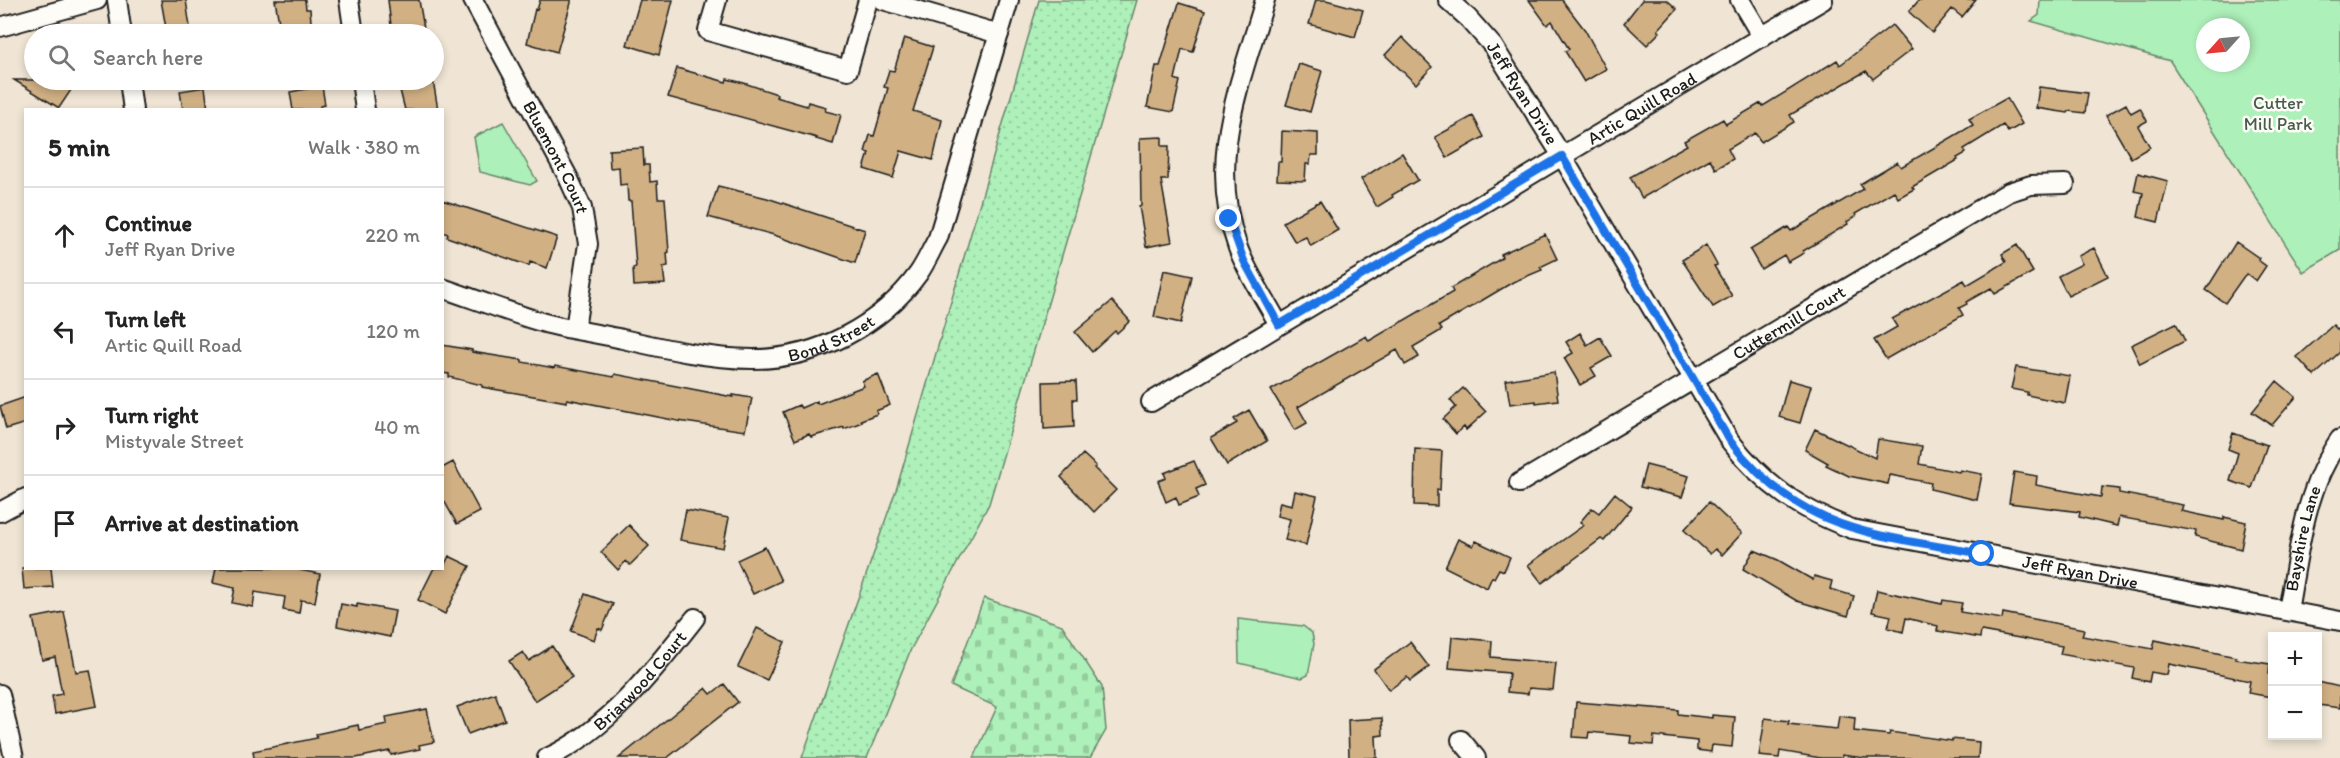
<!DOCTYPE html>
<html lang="en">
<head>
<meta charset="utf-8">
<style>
  body { margin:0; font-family:Itim,sans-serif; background:#f6f6f6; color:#222 }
  .controls { position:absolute; right:18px; bottom:18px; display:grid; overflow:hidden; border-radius:0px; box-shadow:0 3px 9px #0003 }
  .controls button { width:54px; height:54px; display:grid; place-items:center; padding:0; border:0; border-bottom:2px solid #e0e0e0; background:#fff; color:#222; font:30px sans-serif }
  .compass { position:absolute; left:2196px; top:18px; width:54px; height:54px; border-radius:50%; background:#fff; box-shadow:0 3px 9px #0003; rotate:243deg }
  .stop { position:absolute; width:18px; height:18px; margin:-14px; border:4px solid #1a73e8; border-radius:50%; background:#fff }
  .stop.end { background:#1a73e8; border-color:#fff; box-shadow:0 2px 6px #0008 }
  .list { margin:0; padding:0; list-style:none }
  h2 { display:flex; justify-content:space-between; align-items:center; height:78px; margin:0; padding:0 24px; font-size:26px }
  h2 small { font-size:20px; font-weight:400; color:#767676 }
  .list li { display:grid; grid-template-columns:39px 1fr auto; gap:18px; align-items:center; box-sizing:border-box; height:96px; padding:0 24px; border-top:2px solid #e0e0e0 }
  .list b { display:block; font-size:22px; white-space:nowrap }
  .list p { margin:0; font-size:20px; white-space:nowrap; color:#767676 }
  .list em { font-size:20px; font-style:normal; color:#767676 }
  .icon { flex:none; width:33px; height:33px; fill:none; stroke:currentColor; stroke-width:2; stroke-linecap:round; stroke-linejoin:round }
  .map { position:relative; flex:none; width:2340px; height:758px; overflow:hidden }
  .search { position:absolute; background:#fff; box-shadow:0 3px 9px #0003; left:24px; top:24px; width:420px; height:66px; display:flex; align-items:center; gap:15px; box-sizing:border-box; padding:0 21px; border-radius:33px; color:#767676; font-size:22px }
  .panel { position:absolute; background:#fff; box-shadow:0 3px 9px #0003; left:24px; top:108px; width:420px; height:462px; border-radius:0px }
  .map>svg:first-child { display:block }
</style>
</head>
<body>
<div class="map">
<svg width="2340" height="758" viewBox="0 0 2340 758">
  <defs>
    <pattern id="grass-dots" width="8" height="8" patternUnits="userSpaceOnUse" patternTransform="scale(1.5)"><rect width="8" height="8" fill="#aef0b9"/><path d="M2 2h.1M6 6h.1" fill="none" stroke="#95cd9e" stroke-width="1.8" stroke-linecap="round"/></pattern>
    <pattern id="cemetery-stones" width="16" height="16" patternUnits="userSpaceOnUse" patternTransform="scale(1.5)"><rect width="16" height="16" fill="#aef0b9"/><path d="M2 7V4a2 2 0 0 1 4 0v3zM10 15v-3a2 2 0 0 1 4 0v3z" fill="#95cd9e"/></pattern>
  </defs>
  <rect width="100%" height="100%" fill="#f0e5d4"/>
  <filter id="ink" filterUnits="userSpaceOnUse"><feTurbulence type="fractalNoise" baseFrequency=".0167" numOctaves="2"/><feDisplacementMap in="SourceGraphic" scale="12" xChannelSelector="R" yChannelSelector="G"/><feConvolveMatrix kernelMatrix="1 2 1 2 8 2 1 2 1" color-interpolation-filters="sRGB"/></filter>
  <g filter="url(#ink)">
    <path fill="url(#grass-dots)" stroke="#65866a" stroke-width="1.5" d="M 1039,0 L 1137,0 L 989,504 L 911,649 L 867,758 L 802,758 L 897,487 Z"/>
    <path fill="url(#cemetery-stones)" stroke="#65866a" stroke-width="1.5" d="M 984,598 L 1062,625 L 1102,687 L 1106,730 L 1090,758 L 974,758 L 997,707 L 951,686 Z"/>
    <path fill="#aef0b9" stroke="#65866a" stroke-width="1.5" fill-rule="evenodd" d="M 2040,0 L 2340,0 L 2340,250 L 2303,272 L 2170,61 L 2031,21 L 2039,15 ZM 2205,27 L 2241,27 L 2241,63 L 2205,63 Z
      M 503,122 L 537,181 L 530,185 L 480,172 L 474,137 Z
      M 1238,619 L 1303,626 L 1312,633 L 1314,644 L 1308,675 L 1302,678 L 1239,663 Z"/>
    <path fill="#d1b084" stroke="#1c1c1c" stroke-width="1.5" d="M 161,0 L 186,0 L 191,34 L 167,34 Z
      M 275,0 L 305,0 L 306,9 L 310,9 L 312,34 L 281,34 Z
      M 388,0 L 419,0 L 425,34 L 392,34 Z
      M 540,0 L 571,0 L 571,3 L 557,52 L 527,43 L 535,9 L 537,10 Z
      M 640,0 L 673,0 L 659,55 L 627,45 Z
      M 1316,0 L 1326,0 L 1363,10 L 1355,37 L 1309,24 Z
      M 1529,0 L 1562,0 L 1585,30 L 1606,69 L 1584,82 L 1565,51 L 1569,49 L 1552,21 L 1547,25 Z
      M 1642,0 L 1667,0 L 1677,9 L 1658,30 L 1660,32 L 1647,45 L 1624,23 Z
      M 1919,0 L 1976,0 L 1962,17 L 1952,9 L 1932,33 L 1909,12 Z
      M 1179,3 L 1205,11 L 1193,52 L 1182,49 L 1175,79 L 1180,81 L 1173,112 L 1147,107 L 1156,66 L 1160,66 Z
      M 1892,25 L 1912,49 L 1873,79 L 1866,71 L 1790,115 L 1794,122 L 1761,142 L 1755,133 L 1728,149 L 1733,159 L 1716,169 L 1710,159 L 1642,198 L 1630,177 L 1687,145 L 1684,141 L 1723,119 L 1726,124 L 1761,103 L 1763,106 L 1837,60 L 1840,65 Z
      M 1402,37 L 1432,67 L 1416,84 L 1385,55 Z
      M 904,38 L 933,47 L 913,111 L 942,120 L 933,160 L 901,151 L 893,178 L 864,169 L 869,153 L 865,152 L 870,135 L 874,136 L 888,88 L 884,87 L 889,70 L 894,71 Z
      M 1299,64 L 1322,71 L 1310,112 L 1286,105 Z
      M 677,68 L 726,82 L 727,79 L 744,83 L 777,94 L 776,97 L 807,106 L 808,102 L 826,107 L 825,111 L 841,115 L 833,144 L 816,139 L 817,138 L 668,97 Z
      M 14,80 L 56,80 L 71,90 L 59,108 Z
      M 401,80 L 433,80 L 438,110 L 405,110 L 398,82 Z
      M 322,86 L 325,105 L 320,106 L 320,110 L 293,110 L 290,92 Z
      M 205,87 L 208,110 L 183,110 L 180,91 Z
      M 2039,87 L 2088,93 L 2085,113 L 2069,111 L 2068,113 L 2036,108 Z
      M 2007,98 L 2022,124 L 2008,132 L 2003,125 L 1964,149 L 1966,153 L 1957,158 L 1958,160 L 1912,187 L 1914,189 L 1898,198 L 1894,191 L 1855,214 L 1856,216 L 1847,222 L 1848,224 L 1803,251 L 1804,253 L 1788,262 L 1784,255 L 1761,269 L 1750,250 L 1788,227 L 1791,231 L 1863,189 L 1860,184 L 1897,162 L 1901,167 L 1973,125 L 1969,119 Z
      M 2126,104 L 2131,113 L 2140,108 L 2147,121 L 2138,126 L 2150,147 L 2131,158 L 2106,115 Z
      M 1473,116 L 1484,137 L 1447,158 L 1435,137 Z
      M 1282,131 L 1318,133 L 1318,155 L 1311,155 L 1310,164 L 1306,164 L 1305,181 L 1277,180 L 1278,162 L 1281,162 Z
      M 1162,137 L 1162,146 L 1169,146 L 1168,180 L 1161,180 L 1172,242 L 1146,247 L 1139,206 L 1141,206 L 1140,138 Z
      M 643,148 L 644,165 L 649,165 L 650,182 L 657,181 L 658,198 L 665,198 L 669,252 L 667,253 L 668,266 L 663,267 L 665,284 L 634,286 L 633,268 L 636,267 L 631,201 L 628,201 L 627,184 L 620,185 L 619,167 L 610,168 L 609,150 Z
      M 1402,153 L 1418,180 L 1392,195 L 1393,197 L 1377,207 L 1361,179 Z
      M 2138,173 L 2168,181 L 2158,222 L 2138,217 L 2143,193 L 2134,191 Z
      M 718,186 L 767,198 L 865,230 L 855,263 L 774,235 L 708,217 Z
      M 442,200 L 557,237 L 547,268 L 530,262 L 529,266 L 447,237 L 448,234 L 442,232 Z
      M 1320,201 L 1338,230 L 1311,246 L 1306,237 L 1295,242 L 1283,222 Z
      M 1545,234 L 1557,259 L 1540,267 L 1542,270 L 1513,282 L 1439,326 L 1442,330 L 1413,347 L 1419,357 L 1405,365 L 1397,350 L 1298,407 L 1307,423 L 1295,430 L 1271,390 L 1366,336 L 1369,341 L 1453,292 L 1451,288 L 1502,258 L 1501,254 Z
      M 2236,242 L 2259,258 L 2258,260 L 2266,266 L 2256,281 L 2247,274 L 2244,276 L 2225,303 L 2206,290 Z
      M 1706,245 L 1717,265 L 1714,266 L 1732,296 L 1713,307 L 1682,260 Z
      M 2017,245 L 2033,272 L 1995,294 L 1991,288 L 1966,302 L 1967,304 L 1959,308 L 1963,315 L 1886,359 L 1874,340 L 1897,327 L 1892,319 L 1964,280 L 1967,285 L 2006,262 L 2002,254 Z
      M 2094,248 L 2108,276 L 2068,296 L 2058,276 L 2082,264 L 2078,256 Z
      M 1164,270 L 1192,276 L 1181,323 L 1154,317 Z
      M 1112,301 L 1130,321 L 1117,333 L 1115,331 L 1092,352 L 1075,332 Z
      M 2176,323 L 2185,341 L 2140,364 L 2131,345 Z
      M 2333,325 L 2340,332 L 2340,352 L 2314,376 L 2297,357 Z
      M 1580,333 L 1587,345 L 1600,337 L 1612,356 L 1591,368 L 1596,376 L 1580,385 L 1564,358 L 1573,353 L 1566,342 Z
      M 442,345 L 472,350 L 472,352 L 522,360 L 522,362 L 554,368 L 555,366 L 614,377 L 615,374 L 733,397 L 733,395 L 752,398 L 745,431 L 678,421 L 567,399 L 567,402 L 482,387 L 482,385 L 449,377 L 449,374 L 442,373 Z
      M 2016,367 L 2070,376 L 2065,403 L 2027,395 L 2027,392 L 2011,389 Z
      M 1554,372 L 1558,400 L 1536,403 L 1536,401 L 1510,404 L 1506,380 Z
      M 878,374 L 890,405 L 876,411 L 877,414 L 861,420 L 862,422 L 844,429 L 844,427 L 811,437 L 809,434 L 795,440 L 783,412 L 799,405 L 801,408 L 817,401 L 818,404 L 864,386 L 862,381 Z
      M 1789,380 L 1811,386 L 1800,423 L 1779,417 Z
      M 1076,381 L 1077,399 L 1073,399 L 1074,427 L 1044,429 L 1043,382 Z
      M 2277,381 L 2296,397 L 2272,425 L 2252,412 Z
      M 1463,388 L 1486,412 L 1466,430 L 1464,427 L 1456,434 L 1443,419 L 1456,407 L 1450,400 Z
      M 26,397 L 26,423 L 6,429 L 0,406 Z
      M 1249,410 L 1267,441 L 1227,465 L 1211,438 L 1237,423 L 1234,419 Z
      M 1815,429 L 1875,458 L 1878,439 L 1922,446 L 1919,464 L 1959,472 L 1960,470 L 1982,474 L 1977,500 L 1930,489 L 1931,483 L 1890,475 L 1888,484 L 1849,476 L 1826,465 L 1828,463 L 1805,450 Z
      M 2233,433 L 2267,445 L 2252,488 L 2230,481 L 2238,453 L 2228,449 Z
      M 1415,449 L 1442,451 L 1440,490 L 1437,489 L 1437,506 L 1414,505 Z
      M 1083,454 L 1096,466 L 1094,468 L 1116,490 L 1094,512 L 1061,477 Z
      M 1194,461 L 1205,485 L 1196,489 L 1199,497 L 1179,505 L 1176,497 L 1166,502 L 1158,481 L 1166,478 L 1164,473 Z
      M 453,462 L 480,512 L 457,524 L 442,497 L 442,468 Z
      M 1646,465 L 1689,476 L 1682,497 L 1640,487 Z
      M 2014,472 L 2037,476 L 2036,485 L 2056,489 L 2101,497 L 2102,487 L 2119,489 L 2119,493 L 2183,505 L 2181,511 L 2224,520 L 2224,517 L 2246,522 L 2241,549 L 2195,537 L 2196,531 L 2119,517 L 2117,526 L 2079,517 L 2080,512 L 2009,503 Z
      M 1295,491 L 1317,496 L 1306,545 L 1285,540 L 1290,519 L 1277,516 L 1280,502 L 1292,505 Z
      M 1615,493 L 1632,507 L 1604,541 L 1601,539 L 1542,583 L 1528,565 L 1584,525 L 1580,522 L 1592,508 L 1599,513 Z
      M 1709,502 L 1742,533 L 1722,555 L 1715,549 L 1710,554 L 1684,530 Z
      M 686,510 L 729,518 L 723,548 L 680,540 Z
      M 629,525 L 649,546 L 630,565 L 626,561 L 618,570 L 601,552 Z
      M 1458,539 L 1473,546 L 1476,541 L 1510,557 L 1504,571 L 1499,569 L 1494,578 L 1492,577 L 1487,588 L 1445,567 Z
      M 765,547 L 781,581 L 753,594 L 737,560 Z
      M 1754,550 L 1778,560 L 1813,580 L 1814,576 L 1832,581 L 1830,589 L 1854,596 L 1848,616 L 1797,601 L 1743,569 Z
      M 449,556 L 470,566 L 445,614 L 418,600 L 434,568 L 443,568 Z
      M 22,568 L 51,568 L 53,587 L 24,589 Z
      M 216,568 L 299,568 L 299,570 L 320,574 L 315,602 L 301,600 L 299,613 L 283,610 L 285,597 L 255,592 L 253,607 L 232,603 L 235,588 L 213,583 Z
      M 1877,590 L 1942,604 L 1943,600 L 1962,603 L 1960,612 L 2002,619 L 2003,613 L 2084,629 L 2082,636 L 2153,649 L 2155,640 L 2236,657 L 2235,659 L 2270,664 L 2269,674 L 2272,674 L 2272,697 L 2248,693 L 2250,681 L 2169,664 L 2167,675 L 2151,672 L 2149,682 L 2132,678 L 2134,668 L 2060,654 L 2062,646 L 1981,631 L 1980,638 L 1937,631 L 1938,626 L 1906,618 L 1903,632 L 1888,628 L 1891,616 L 1872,612 Z
      M 585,594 L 613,604 L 602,630 L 598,628 L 594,640 L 571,631 Z
      M 341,604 L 357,607 L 357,604 L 395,611 L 390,637 L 337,626 Z
      M 64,612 L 76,672 L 90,670 L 97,706 L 55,714 L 52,696 L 62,694 L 55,657 L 42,660 L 33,618 Z
      M 757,628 L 785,642 L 767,680 L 738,667 Z
      M 1452,637 L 1492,641 L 1491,657 L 1556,663 L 1553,690 L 1529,688 L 1528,694 L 1507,692 L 1509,673 L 1449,668 Z
      M 1410,642 L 1429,667 L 1410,681 L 1407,677 L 1389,690 L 1374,669 Z
      M 552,646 L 572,677 L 535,701 L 509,661 L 523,652 L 529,661 Z
      M 2318,682 L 2340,687 L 2340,708 L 2318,705 Z
      M 724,684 L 738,702 L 667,758 L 619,758 L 706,688 L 711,694 Z
      M 495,693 L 505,720 L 468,734 L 457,707 Z
      M 1576,702 L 1678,710 L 1678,714 L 1712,718 L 1712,715 L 1735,717 L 1732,747 L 1712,745 L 1711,752 L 1697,750 L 1697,741 L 1654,736 L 1653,745 L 1630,743 L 1631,736 L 1589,732 L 1588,738 L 1573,737 Z
      M 427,709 L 434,742 L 419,745 L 420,749 L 391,755 L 390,751 L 356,758 L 254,758 L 253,751 L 317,738 L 316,734 L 358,725 L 359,730 L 387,724 L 386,717 Z
      M 1839,716 L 1855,718 L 1854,731 L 1889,735 L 1890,732 L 1952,741 L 1952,739 L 1979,742 L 1978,758 L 1865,758 L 1842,755 L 1842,758 L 1821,758 L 1780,751 L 1779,758 L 1759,756 L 1765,718 L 1789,721 L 1788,724 L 1837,729 Z
      M 1382,718 L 1383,735 L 1376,736 L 1377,758 L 1349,758 L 1348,720 Z"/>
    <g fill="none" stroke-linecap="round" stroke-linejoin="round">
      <defs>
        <g id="minor">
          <path d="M 117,0 L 122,34"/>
          <path d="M 349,0 L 354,34"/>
          <path id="s1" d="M 473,0 L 568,177 L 582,208 L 588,244 L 575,329"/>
          <path d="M 717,0 L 708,31 L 848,70 L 868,0"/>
          <path d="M 883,0 L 999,34"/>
          <path d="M 1265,0 C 1240,86 1206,159 1238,248 C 1248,275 1266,300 1279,325"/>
          <path id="s2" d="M 1448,0 L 1468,18 L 1493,46 L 1562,156 L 1730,441 C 1765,486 1799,509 1852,529 L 2340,621"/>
          <path d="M 1740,0 L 1762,37"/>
          <path d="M 0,27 L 97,0"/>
          <path d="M 129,80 L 133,110"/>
          <path d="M 361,80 L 365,110"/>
          <path id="s3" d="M 442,288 C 474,299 506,311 538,321 C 563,329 591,332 618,338 C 662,348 709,359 753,359 C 818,359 881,325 918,274 C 926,263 931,250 938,238 L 1009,0"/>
          <path id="s4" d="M 1151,402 L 1823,0"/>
          <path id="s5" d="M 1519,483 L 2009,192 L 2031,185 L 2065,184"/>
          <path d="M 0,512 L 26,498"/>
          <path id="s6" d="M 2288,611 C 2299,551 2304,490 2340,439"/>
          <path d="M 0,694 L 14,758"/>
          <path d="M 1461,740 L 1476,758"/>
          <path id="s7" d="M 547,758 C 607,731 655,669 695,618"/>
        </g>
      </defs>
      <use href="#minor" stroke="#1c1c1c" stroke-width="22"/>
      <use href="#minor" stroke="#fdfcf7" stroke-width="18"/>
    </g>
  </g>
  <g fill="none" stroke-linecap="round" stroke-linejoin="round" filter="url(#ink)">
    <path stroke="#1a73e8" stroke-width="8" d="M 1229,219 L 1244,261 L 1279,325 L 1562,156 L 1730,441 C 1802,534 1876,534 1982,554"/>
  </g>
  <g text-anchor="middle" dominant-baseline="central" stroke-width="5" stroke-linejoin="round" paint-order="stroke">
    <g font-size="18" fill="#1c1c1c" stroke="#fdfcf7">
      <text stroke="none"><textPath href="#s2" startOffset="120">Jeff Ryan Drive</textPath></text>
      <text stroke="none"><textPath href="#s4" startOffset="572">Artic Quill Road</textPath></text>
      <text stroke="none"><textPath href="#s1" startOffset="178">Bluemont Court</textPath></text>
      <text stroke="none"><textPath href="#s5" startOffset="314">Cuttermill Court</textPath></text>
      <text stroke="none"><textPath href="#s3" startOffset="402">Bond Street</textPath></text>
      <text stroke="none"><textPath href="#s6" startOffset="74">Bayshire Lane</textPath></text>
      <text stroke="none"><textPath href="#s2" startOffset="910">Jeff Ryan Drive</textPath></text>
      <text stroke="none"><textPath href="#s7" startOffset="122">Briarwood Court</textPath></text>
    </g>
    <g font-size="18" fill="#485c4b" stroke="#fdfcf7">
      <text x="2278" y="103">Cutter<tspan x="2278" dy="21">Mill Park</tspan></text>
    </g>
  </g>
</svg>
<div class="controls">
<button>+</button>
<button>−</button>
</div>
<svg class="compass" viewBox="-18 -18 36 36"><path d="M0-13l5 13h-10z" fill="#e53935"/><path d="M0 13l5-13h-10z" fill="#767676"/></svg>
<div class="stop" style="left:1982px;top:554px"></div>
<div class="stop end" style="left:1229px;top:219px"></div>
<div class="search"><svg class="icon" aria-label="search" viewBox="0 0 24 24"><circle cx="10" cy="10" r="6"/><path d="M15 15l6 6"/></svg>Search here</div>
<section class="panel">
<h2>5 min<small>Walk · 380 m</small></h2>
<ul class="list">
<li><svg class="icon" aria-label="ahead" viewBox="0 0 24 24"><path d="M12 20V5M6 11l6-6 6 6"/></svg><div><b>Continue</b><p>Jeff Ryan Drive</p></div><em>220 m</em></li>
<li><svg class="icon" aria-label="left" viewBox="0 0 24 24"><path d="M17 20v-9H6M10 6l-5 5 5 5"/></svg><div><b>Turn left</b><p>Artic Quill Road</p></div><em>120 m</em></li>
<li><svg class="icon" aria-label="right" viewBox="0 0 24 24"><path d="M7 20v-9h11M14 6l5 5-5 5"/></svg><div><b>Turn right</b><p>Mistyvale Street</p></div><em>40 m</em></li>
<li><svg class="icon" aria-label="arrive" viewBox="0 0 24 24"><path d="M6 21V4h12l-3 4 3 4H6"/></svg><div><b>Arrive at destination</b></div></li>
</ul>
</section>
</div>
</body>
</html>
